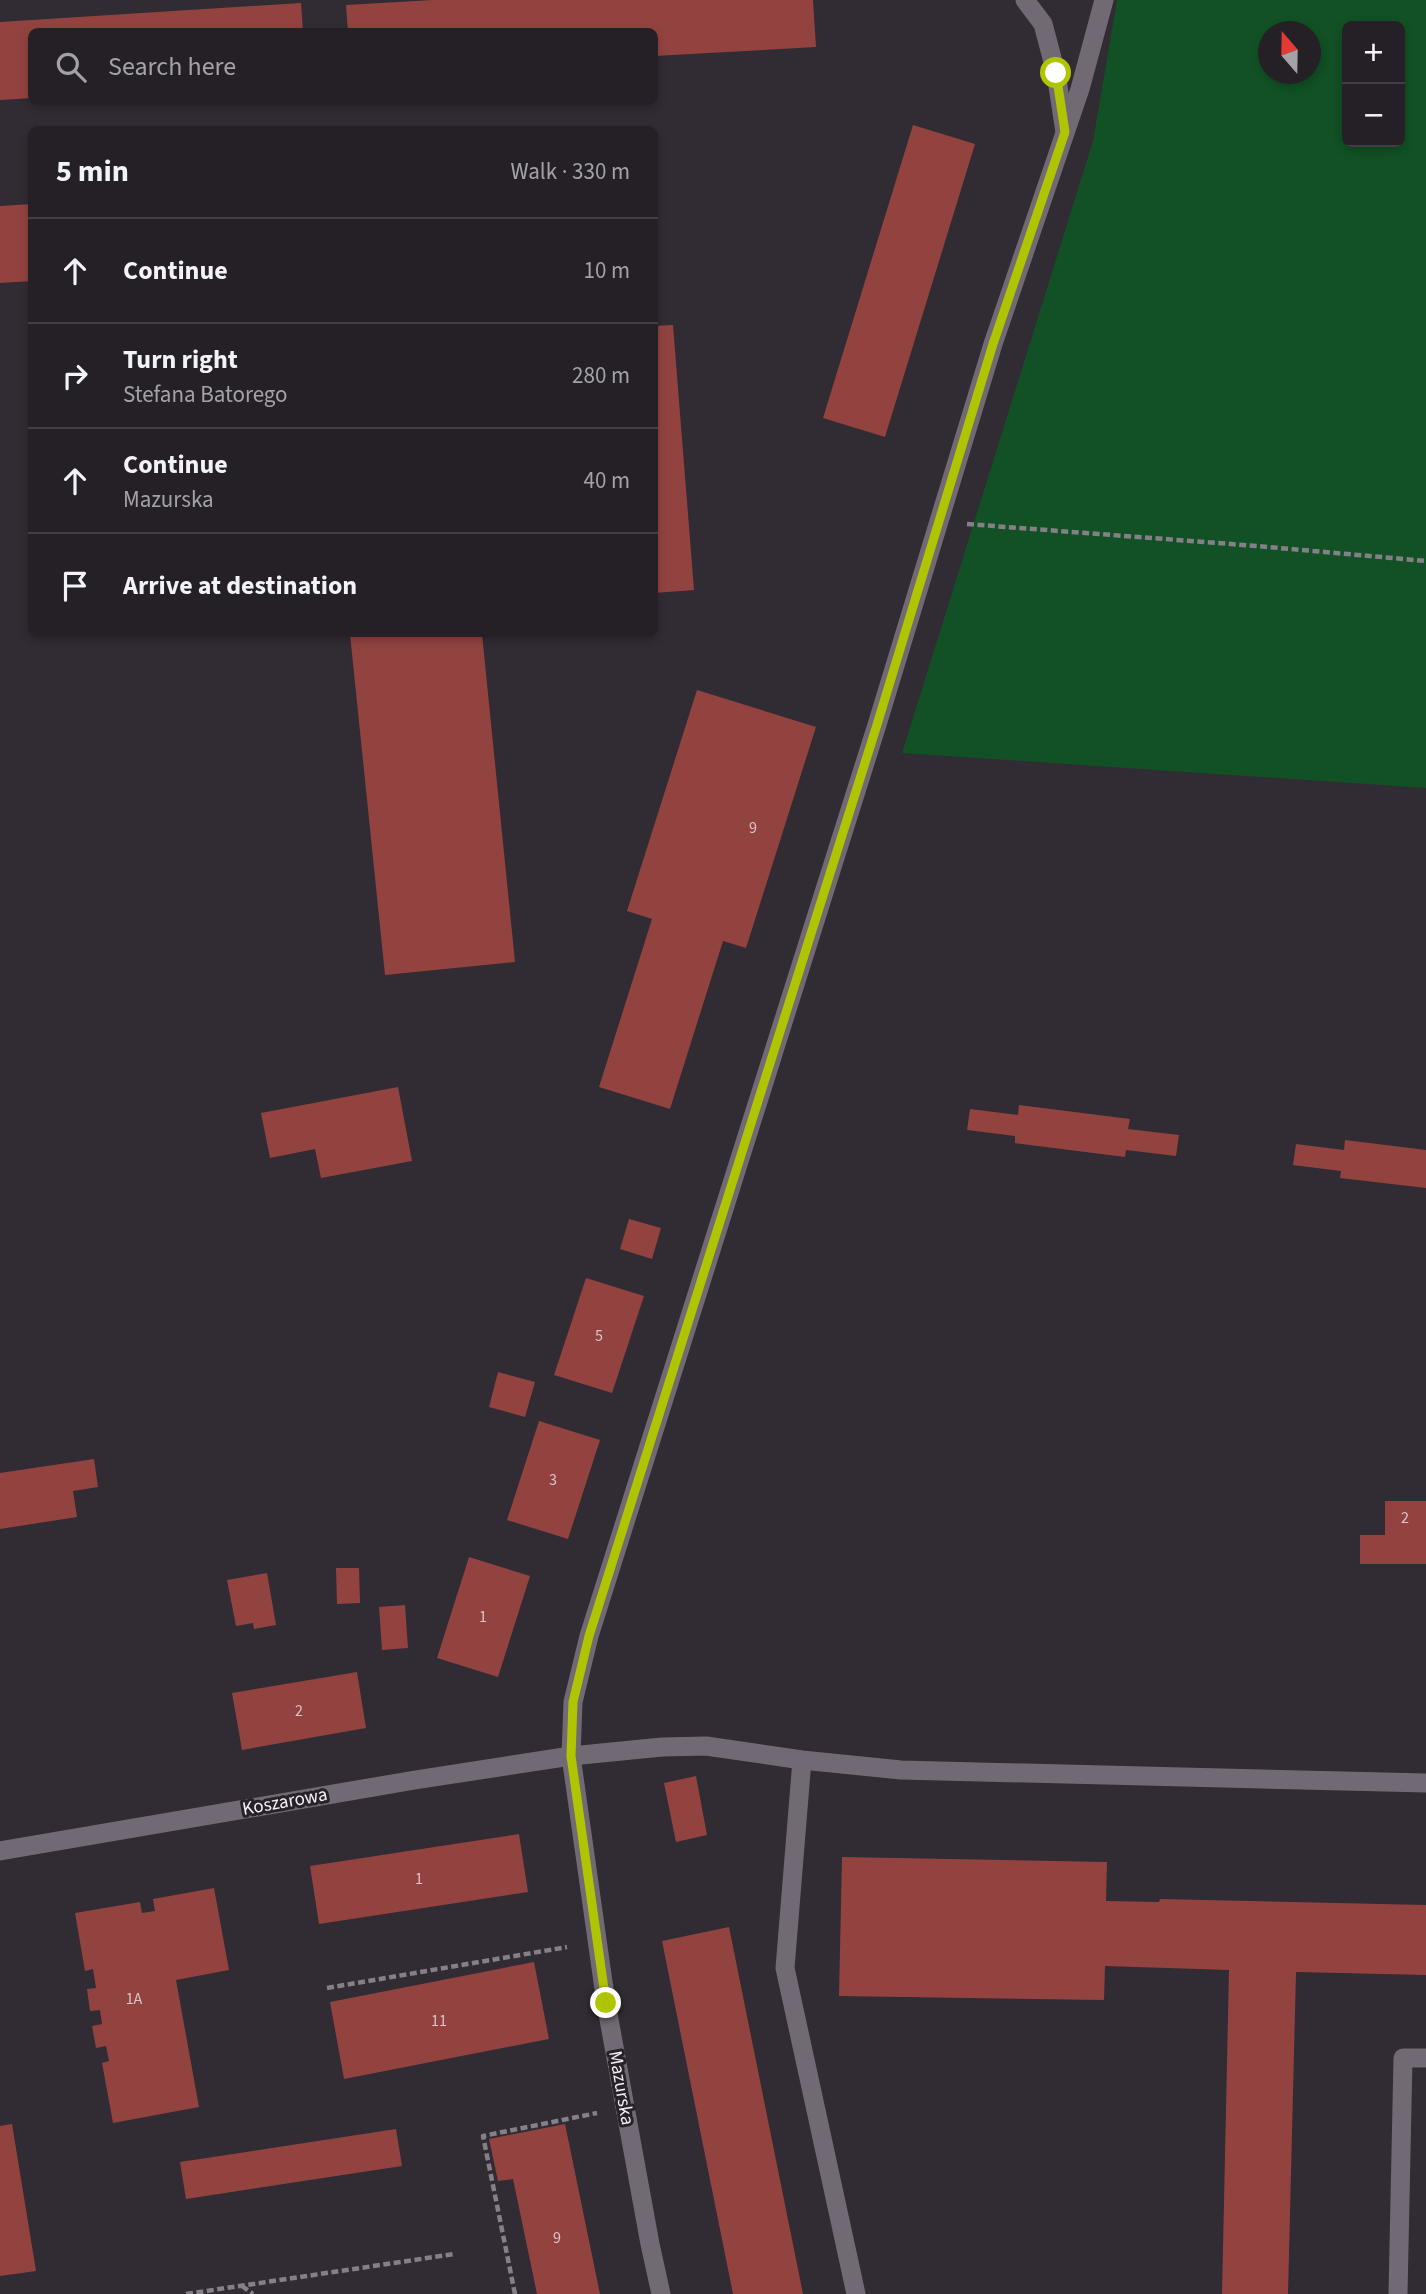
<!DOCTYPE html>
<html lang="en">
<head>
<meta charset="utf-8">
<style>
  body { margin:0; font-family:"Source Sans 3",sans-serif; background:#312d32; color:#f1f3f6 }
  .controls { position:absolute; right:21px; top:21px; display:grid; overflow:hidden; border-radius:10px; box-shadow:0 4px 10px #0003 }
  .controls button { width:63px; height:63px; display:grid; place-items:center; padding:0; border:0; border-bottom:2px solid #423e43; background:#252026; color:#f1f3f6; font:35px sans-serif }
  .compass { position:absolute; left:1258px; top:21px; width:63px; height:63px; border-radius:50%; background:#252026; box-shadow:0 4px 10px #0003; rotate:340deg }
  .stop { position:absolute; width:21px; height:21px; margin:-16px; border:5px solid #b0c501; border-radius:50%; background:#fff }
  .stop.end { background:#b0c501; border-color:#fff; box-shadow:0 2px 7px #0008 }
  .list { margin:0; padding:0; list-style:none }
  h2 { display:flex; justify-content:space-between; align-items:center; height:91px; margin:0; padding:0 28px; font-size:30px }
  h2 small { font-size:23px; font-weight:400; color:#a3a3a7 }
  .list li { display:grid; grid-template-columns:46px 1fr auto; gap:21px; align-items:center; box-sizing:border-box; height:105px; padding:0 28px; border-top:2px solid #423e43 }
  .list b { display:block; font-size:26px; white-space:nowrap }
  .list p { margin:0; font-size:23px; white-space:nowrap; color:#a3a3a7 }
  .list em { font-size:23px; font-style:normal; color:#a3a3a7 }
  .icon { flex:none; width:38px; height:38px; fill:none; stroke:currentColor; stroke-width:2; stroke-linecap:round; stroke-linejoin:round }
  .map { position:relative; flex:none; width:1426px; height:2294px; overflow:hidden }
  .search { position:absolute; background:#252026; box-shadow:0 4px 10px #0003; left:28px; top:28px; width:630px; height:77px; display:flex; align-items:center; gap:18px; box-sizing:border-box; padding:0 24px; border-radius:10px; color:#a3a3a7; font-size:26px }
  .panel { position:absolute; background:#252026; box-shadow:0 4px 10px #0003; left:28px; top:126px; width:630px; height:511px; border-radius:10px }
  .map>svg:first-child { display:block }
</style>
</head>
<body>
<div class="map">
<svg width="1426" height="2294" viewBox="0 0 1426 2294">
  <rect width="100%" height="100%" fill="#312b33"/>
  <path fill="#115125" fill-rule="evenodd" d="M 1117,0 L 1426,0 L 1426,788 L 902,753 L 1093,141 ZM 1347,26 L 1400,26 L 1400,142 L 1347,142 ZM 1268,32 L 1310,32 L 1310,74 L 1268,74 Z"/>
  <path fill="#924340" d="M 433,0 L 813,0 L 816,47 L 654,56 L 654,32 L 348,32 L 346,5 Z
    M 301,3 L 303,32 L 32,32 L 32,98 L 0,100 L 0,22 Z
    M 913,125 L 975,144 L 885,437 L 823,418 Z
    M 32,204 L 32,281 L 0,283 L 0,206 Z
    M 673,325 L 694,590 L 654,593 L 654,326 Z
    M 350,634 L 482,634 L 515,962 L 385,975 Z
    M 697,690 L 816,727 L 746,948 L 723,941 L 670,1109 L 599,1087 L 652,919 L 627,911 Z
    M 398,1087 L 412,1161 L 321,1178 L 315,1149 L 270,1158 L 261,1113 Z
    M 1019,1105 L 1130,1119 L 1128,1129 L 1179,1135 L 1176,1156 L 1126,1150 L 1125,1157 L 1015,1143 L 1015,1136 L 967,1130 L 970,1109 L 1018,1115 Z
    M 1345,1140 L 1426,1150 L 1426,1188 L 1340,1178 L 1341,1171 L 1293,1165 L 1296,1144 L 1344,1150 Z
    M 629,1219 L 661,1228 L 652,1259 L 620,1249 Z
    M 586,1278 L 644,1296 L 612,1393 L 554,1375 Z
    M 498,1372 L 535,1382 L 525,1417 L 489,1407 Z
    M 539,1421 L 600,1440 L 568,1539 L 507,1520 Z
    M 94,1459 L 98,1487 L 73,1491 L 77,1517 L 0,1529 L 0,1473 Z
    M 1385,1501 L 1426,1501 L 1426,1564 L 1360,1564 L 1360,1535 L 1385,1535 Z
    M 469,1557 L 530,1576 L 498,1677 L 437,1658 Z
    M 336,1568 L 359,1568 L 360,1603 L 337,1604 Z
    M 267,1573 L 276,1625 L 254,1629 L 253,1623 L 236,1626 L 227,1580 Z
    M 405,1605 L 408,1648 L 382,1650 L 379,1607 Z
    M 357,1672 L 366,1728 L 242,1750 L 232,1693 Z
    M 696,1776 L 707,1835 L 676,1842 L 664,1783 Z
    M 519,1834 L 528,1892 L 319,1924 L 310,1866 Z
    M 842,1857 L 1107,1862 L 1106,1901 L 1159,1902 L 1160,1899 L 1426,1905 L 1426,1975 L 1296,1972 L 1288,2294 L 1222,2294 L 1229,1970 L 1105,1966 L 1104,2000 L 839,1996 Z
    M 214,1888 L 229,1970 L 176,1980 L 199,2107 L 113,2123 L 102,2063 L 109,2061 L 106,2046 L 96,2048 L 92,2026 L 102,2024 L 100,2010 L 90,2011 L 87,1989 L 96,1988 L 93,1969 L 85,1971 L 75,1913 L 140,1902 L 142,1913 L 155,1911 L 153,1899 Z
    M 729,1927 L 803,2294 L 733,2294 L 662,1941 Z
    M 534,1962 L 549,2039 L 344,2079 L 330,2002 Z
    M 12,2124 L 36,2271 L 0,2276 L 0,2126 Z
    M 565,2124 L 600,2294 L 537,2294 L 513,2179 L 498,2181 L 489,2139 Z
    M 396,2129 L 402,2166 L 186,2199 L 180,2162 Z"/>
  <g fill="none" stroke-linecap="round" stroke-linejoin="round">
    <path stroke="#858087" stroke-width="4.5" stroke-dasharray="7 3.5" stroke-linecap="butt" d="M 967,524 L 1257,546 L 1426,561
      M 327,1988 L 567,1947
      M 242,2286 L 253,2294
      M 186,2294 L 454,2254
      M 515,2294 L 483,2136 L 597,2113"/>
    <path stroke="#716a74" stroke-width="19" d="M 1025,0 L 1043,24 L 1056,73 L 1065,132
      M 571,1756 L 662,1747 L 706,1746 L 802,1760 L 901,1770 L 1426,1783
      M 802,1760 L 785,1968 L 856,2294
      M 1398,2294 L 1403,2058 L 1426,2058"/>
    <path stroke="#716a74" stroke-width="19" d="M 0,1851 L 415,1780 L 571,1756
      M 661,2294 L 650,2244 L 606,2003 L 571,1756 L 573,1702 L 589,1636 L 876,728 L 993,344 L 1080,89 L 1104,0"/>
  </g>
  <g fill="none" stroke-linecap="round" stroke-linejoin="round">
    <path stroke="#b0c501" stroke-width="9" d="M 606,2003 L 571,1756 L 573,1702 L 589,1636 L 876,728 L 993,344 L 1065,132 L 1056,73"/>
  </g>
  <g text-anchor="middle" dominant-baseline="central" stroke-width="6" stroke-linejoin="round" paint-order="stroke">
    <g font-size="16" fill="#dbc4c8">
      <text x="753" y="828">9</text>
      <text x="599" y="1336">5</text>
      <text x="553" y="1480">3</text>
      <text x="1405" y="1518">2</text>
      <text x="483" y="1617">1</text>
      <text x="299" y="1711">2</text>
      <text x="419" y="1879">1</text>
      <text x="134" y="1999">1A</text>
      <text x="439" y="2021">11</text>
      <text x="557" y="2238">9</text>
    </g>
    <g font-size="19" fill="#f3eff5" stroke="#272129">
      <text transform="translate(285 1802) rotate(-10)">Koszarowa</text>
      <text transform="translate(621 2088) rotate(80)">Mazurska</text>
    </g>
  </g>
</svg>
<div class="controls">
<button>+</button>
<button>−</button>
</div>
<svg class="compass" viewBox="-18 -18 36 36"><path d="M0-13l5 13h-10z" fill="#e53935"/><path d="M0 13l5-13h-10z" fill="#a3a3a7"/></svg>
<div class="stop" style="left:1056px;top:73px"></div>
<div class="stop end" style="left:606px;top:2003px"></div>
<div class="search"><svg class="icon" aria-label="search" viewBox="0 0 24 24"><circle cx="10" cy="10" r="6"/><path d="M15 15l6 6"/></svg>Search here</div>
<section class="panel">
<h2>5 min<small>Walk · 330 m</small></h2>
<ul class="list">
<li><svg class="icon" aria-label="ahead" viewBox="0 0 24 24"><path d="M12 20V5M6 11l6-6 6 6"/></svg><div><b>Continue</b></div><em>10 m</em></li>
<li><svg class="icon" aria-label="right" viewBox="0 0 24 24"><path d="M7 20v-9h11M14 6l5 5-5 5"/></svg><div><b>Turn right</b><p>Stefana Batorego</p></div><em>280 m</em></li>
<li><svg class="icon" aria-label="ahead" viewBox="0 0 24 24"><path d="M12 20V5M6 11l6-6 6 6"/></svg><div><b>Continue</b><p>Mazurska</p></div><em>40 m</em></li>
<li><svg class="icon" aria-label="arrive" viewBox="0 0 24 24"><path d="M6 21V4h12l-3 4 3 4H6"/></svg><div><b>Arrive at destination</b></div></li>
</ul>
</section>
</div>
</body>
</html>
